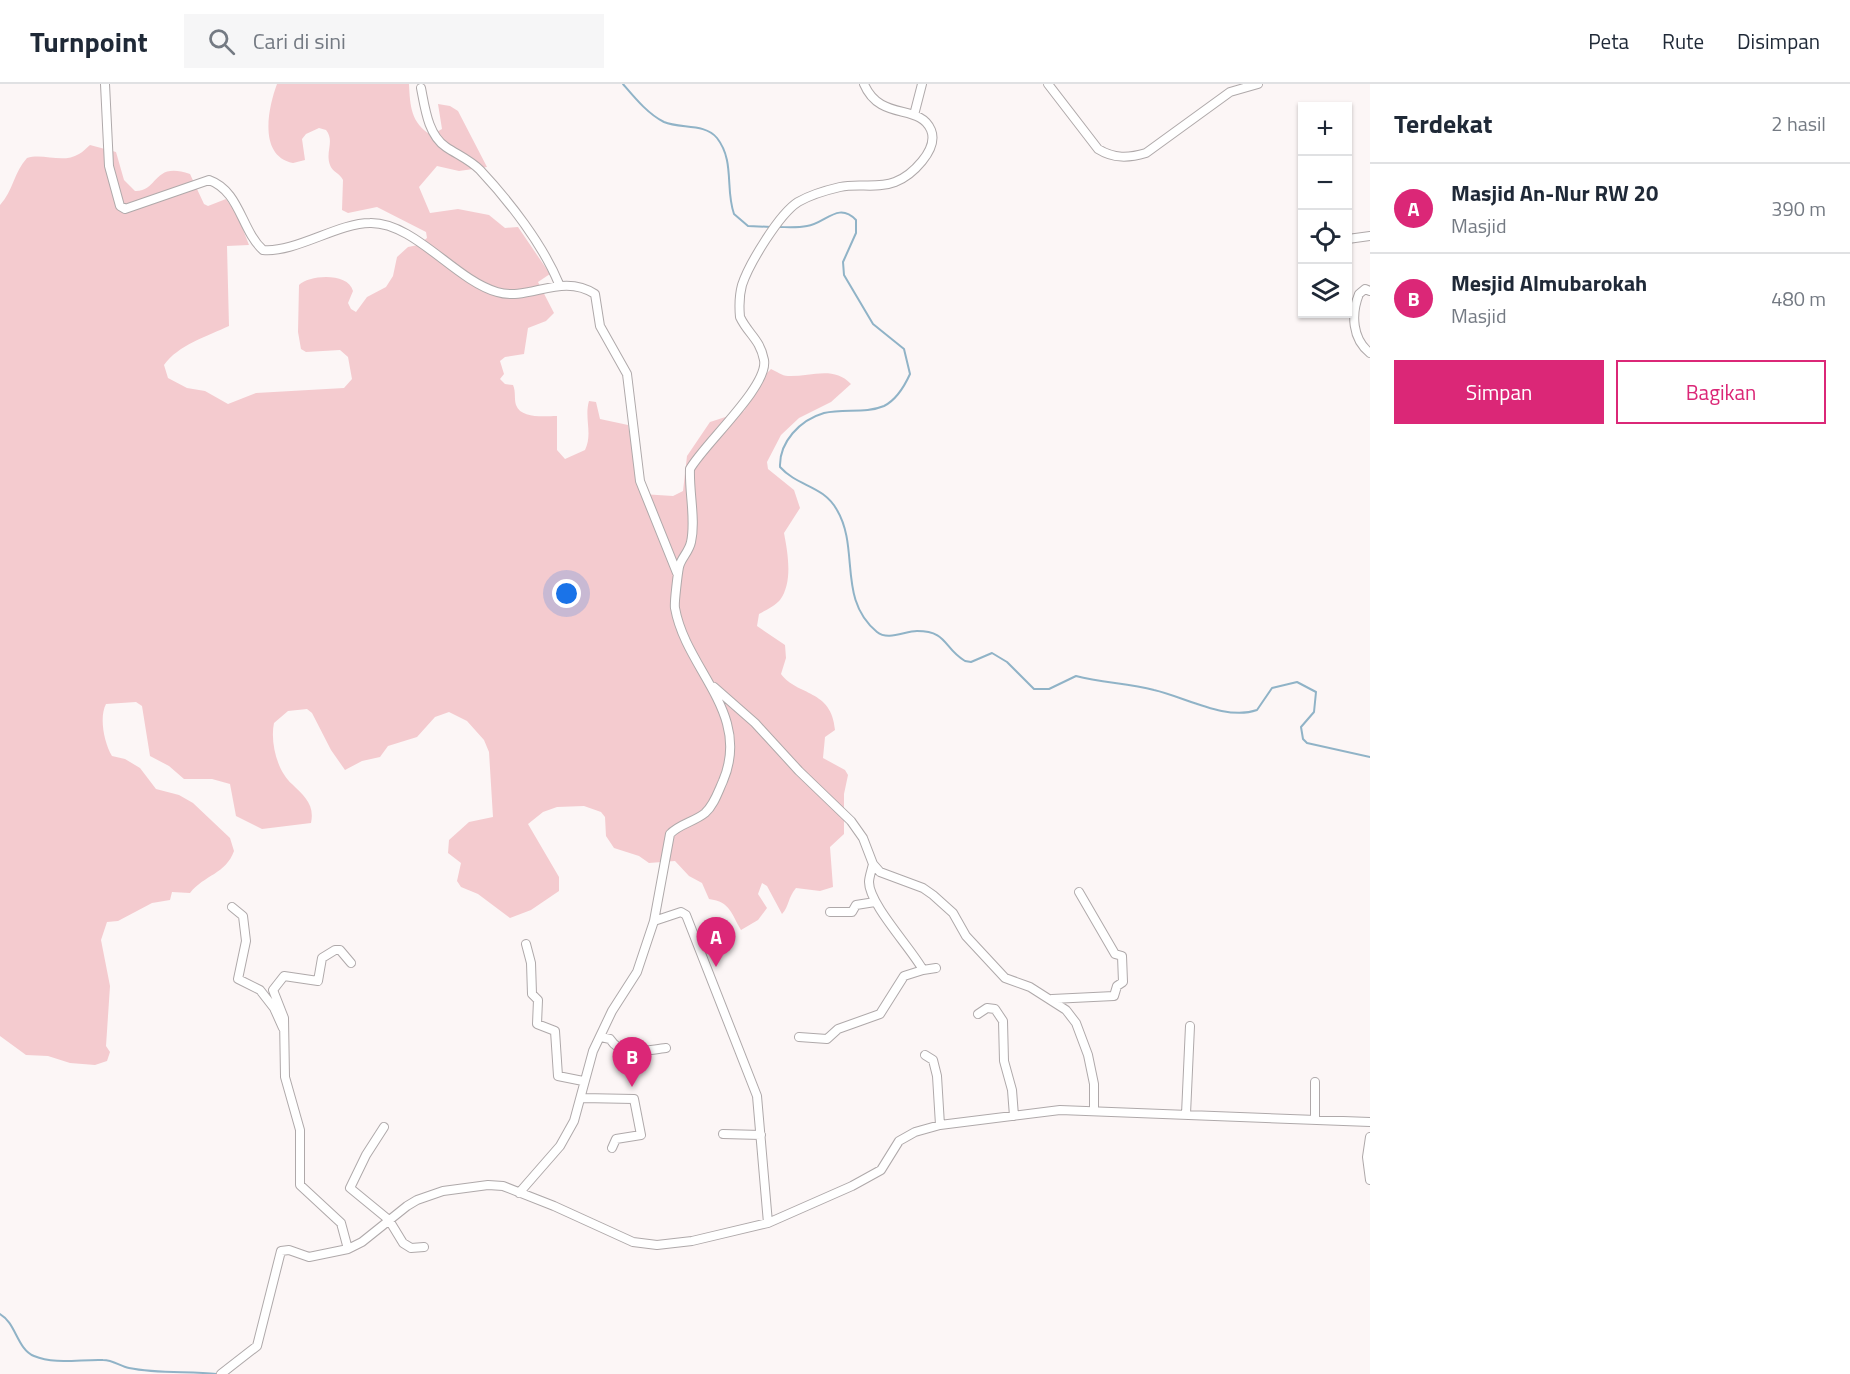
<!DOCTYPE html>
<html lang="id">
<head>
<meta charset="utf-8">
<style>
  body { margin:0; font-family:"Titillium Web",sans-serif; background:#f6f6f7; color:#1f2937 }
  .controls { position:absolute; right:18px; top:18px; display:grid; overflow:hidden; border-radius:0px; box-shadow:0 2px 4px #0004 }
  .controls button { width:54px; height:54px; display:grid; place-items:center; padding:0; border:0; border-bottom:2px solid #e0e1e3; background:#fff; color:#1f2937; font:30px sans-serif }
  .you { position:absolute; left:567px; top:510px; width:21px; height:21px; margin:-15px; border:4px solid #fff; border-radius:50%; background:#1a73e8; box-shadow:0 0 0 9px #1a73e833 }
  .badge { display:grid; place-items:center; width:39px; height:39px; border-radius:50%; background:#db2777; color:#fff; font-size:20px; font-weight:700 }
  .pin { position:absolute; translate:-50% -50px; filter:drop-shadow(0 2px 3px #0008) }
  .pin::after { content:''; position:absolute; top:32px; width:21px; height:18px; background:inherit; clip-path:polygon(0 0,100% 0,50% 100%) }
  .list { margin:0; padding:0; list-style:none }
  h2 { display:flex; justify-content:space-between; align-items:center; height:78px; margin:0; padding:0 24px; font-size:26px }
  h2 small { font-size:20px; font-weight:400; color:#747a83 }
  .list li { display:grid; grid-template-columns:39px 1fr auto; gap:18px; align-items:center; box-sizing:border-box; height:90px; padding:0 24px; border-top:2px solid #e0e1e3 }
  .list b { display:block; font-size:22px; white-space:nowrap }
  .list p { margin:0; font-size:20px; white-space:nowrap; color:#747a83 }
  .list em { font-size:20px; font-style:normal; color:#747a83 }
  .actions { display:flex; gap:12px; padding:18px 24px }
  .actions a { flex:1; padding:14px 0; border:2px solid #db2777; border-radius:0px; text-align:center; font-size:21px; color:#db2777 }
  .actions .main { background:#db2777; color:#fff }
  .icon { flex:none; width:33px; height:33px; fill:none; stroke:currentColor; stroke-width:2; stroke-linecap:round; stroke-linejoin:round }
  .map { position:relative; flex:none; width:1370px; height:1290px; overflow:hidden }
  header { display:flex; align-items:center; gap:36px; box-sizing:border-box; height:84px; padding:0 30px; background:#fff; border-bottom:2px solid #e0e1e3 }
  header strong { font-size:28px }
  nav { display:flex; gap:33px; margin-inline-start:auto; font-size:21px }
  .search { width:420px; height:54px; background:#f6f6f7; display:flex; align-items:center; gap:15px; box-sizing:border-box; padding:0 21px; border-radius:0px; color:#747a83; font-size:22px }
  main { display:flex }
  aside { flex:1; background:#fff }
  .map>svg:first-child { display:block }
</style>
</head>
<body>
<header>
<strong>Turnpoint</strong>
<div class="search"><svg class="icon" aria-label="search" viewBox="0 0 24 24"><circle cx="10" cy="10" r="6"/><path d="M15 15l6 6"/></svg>Cari di sini</div>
<nav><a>Peta</a><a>Rute</a><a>Disimpan</a></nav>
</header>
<main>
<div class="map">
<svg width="1370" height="1290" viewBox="0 0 1370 1290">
  <rect width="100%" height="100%" fill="#fcf6f6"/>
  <path fill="#f4cbcf" d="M 277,0 L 409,0 C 410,22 411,39 431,51 L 442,45 L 438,20 L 450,22 L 458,27 L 487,83 L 459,87 L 437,82 L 419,103 L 430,129 L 458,125 L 489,131 L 505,144 L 518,143 L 550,190 L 538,198 L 554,229 L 546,237 L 528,244 L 524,270 L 505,273 L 500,277 L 504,290 L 500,295 L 505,300 L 513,301 C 516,308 514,314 516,321 C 521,335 544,332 557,332 L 557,366 L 565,375 L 585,366 C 593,350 584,334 589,317 L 596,318 L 600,335 L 628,341 L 642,410 L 673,412 L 683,407 L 687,372 L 710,338 L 744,327 L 763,293 L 771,285 C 776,287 782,292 788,292 C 809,293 834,281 851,300 L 831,318 L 799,334 L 781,351 L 767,378 L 768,385 L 794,406 L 800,424 L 784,449 C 788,470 793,498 780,516 C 775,522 766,526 759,530 L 757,542 L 785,561 L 786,574 L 781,590 C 797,612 832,605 835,646 L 825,653 L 823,674 L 845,686 L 848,691 L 844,710 L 844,750 L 830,763 L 833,803 L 820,807 L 796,804 C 788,813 789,823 782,830 L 767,802 L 762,799 L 758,810 L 767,824 L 758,836 L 741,846 C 731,830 731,818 709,815 L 702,799 L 689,792 L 675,777 L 649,779 L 639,772 L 614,764 L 606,752 L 605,733 L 601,728 L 584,722 L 557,723 L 543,728 L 528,740 L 559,793 L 559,807 L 531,826 L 510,834 L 478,810 L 461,803 L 457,797 L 461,779 L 448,769 L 449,756 L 469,738 L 493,733 L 489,668 L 484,656 L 467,637 L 449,628 L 435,633 L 417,653 L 388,662 L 380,673 L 362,677 L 345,686 L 331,666 L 312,629 L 307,625 L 288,627 L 274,639 C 270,658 277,687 292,700 C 304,712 315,720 311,739 L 262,745 L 236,732 L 230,700 L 212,695 L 184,695 L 169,682 L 150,672 L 142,622 L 136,618 L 106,620 C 99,633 104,659 112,672 L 125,675 L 140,684 L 156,705 L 179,711 L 193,719 L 230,754 L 234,767 C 226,790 204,791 190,809 L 172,808 L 170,816 L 152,819 L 118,837 L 107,838 L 101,856 L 110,902 L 106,962 L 110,968 L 107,977 L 95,981 L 70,979 L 48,972 L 26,971 L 0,952 L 0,121 C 13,107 14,88 27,74 C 44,69 63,80 79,70 C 83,68 86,64 90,61 L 116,68 L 124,96 L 135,107 C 159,108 152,77 190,90 L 204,120 L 208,122 L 226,115 L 237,130 L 249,161 L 227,162 L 229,242 C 208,252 178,261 164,281 L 168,294 L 187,304 L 205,307 L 228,320 L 256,309 L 344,304 L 352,295 L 348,273 L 340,266 L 306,268 L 301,265 L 298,248 L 299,201 C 309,191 348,188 353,207 L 348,219 L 351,225 L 356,228 L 367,213 L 386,203 L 393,192 L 397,173 L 408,163 L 418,161 L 427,154 L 426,148 L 377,123 L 348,129 L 342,126 L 343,96 C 340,89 332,88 330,81 C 325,68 335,57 326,46 L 319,44 L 306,50 L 302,55 L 305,76 L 293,79 C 258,72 268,24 277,0 Z"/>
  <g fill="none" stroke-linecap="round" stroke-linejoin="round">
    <path stroke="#90b3c7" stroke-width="2" d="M 623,0 C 635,14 648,30 664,38 C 680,45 705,39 717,54 C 735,77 725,105 734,130 L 748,142 L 771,143
      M 777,143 C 787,143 797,144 807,142 C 825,140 838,117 856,136 L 856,149 L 843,178 L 844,191 L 873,240 L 904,265 L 910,290 C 905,301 896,316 884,322 C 865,330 844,324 824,329 C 800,336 779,358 780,383 C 798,403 823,401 837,426 C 860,465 837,515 877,548 C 888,557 905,547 917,547 C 948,547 943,564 965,577 L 971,578 L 992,569 L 1007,578 L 1034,605 L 1049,605 L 1076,592 C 1102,599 1128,599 1154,606 C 1185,613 1226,637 1257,626 L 1272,604 L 1297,598 L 1316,608 L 1314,628 L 1301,643 L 1303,655 L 1307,659 L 1370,673
      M 0,1230 C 16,1239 17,1265 34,1272 C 55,1281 81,1275 103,1276 C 113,1276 120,1282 129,1284 C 158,1290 189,1287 217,1290"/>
    <defs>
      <path id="minor" d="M 105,0 L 109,82 L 120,122 L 125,125 L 209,96 C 240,107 241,146 263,166 C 295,169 338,139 370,139 C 414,138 455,196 497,208 C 529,218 561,188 595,210 L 600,242 L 627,290 L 640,397 L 677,489
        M 1048,0 L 1098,65 C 1114,75 1129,74 1146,69 L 1230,8 L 1258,0
        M 421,4 C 425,24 428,51 446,63 C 458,71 470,76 480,86 C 510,118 543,161 559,200
        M 914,31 L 922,0
        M 1348,155 L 1370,152
        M 1370,207 L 1365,205 L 1359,210 C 1351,230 1352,255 1370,269
        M 714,603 L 755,639 L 799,687 L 851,737 L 863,754 L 873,780 L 880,788 L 923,804 L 933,811 L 953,829 L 966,852 L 1005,894 L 1030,903 L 1066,926 L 1076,939 L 1088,971 L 1094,1000 L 1094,1026
        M 232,823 L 243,832 L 246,857 L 238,895 L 260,906 L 274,924 L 283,944
        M 830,828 L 852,828 L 856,821 L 875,818
        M 654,837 L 681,828 L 686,831 L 757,1012 L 768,1139
        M 526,860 L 531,879 L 532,910 L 538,916 L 537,940 L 555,947 L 558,992 L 583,997
        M 923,886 L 936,884
        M 1052,915 L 1114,912 L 1117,902 L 1123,898 L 1122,872 L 1115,870 L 1079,808
        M 978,930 L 987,924 L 995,925 L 1003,937 L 1004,977 L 1012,1006 L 1014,1032
        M 601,953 L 610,955 C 622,974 646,966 666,964
        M 799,953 L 827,955 L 838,945 L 880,930 L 904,892 L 923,886 C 911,864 869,820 869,798 C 869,793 872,785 873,780
        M 925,971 L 933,976 L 937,992 L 940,1041
        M 582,1014 L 634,1015 L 641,1051 L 616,1055 L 612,1064
        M 1186,1030 L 1190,942
        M 1315,1034 L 1315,998
        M 384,1043 L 366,1071 L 350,1104 L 389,1136 L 403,1159 L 411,1164 L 424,1163
        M 723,1050 L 761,1051
        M 1370,1053 L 1367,1073 L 1370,1096
        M 519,1109 L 560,1062 L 574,1037 L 593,967 L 612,927 L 637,888 L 654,837 L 670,750 C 679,740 694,738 705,729 C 714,721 718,708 723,697 C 752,629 686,586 675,524 C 674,519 678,488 679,483 C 681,474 689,468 691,458 C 696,436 689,409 690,385 C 703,361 769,302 764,276 C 760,255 748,250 740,233 C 739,222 739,212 742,201 C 749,180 779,130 798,118 C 810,111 827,106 840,103 C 858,99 877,105 895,98 C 911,92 939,66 931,46 C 920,19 880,38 864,0
        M 348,1165 L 341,1139 L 300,1101 L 300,1046 L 285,993 L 284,934 L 273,906 L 284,892 L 318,897 L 322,874 L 335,866 L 340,866 L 351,879
        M 221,1290 L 257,1262 L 281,1167 L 289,1166 L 309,1173 L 348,1165 L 362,1158 L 407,1122 L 417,1116 L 443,1107 L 488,1101 L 503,1102 L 554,1122 L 633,1158 L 657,1161 L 692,1157 L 768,1139 L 852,1102 L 881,1086 L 899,1057 L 915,1048 L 940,1041 L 1060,1026 L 1370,1038"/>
    </defs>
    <use href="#minor" stroke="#afa9aa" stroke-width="10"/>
    <use href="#minor" stroke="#fff" stroke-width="8"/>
  </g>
</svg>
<div class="controls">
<button>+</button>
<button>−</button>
<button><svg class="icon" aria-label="locate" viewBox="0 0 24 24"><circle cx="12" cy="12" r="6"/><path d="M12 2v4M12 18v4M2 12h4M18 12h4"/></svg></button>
<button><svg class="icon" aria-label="layers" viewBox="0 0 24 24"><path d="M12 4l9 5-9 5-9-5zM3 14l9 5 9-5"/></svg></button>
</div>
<div class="you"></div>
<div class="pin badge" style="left:716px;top:883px">A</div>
<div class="pin badge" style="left:632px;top:1003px">B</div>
</div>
<aside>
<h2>Terdekat<small>2 hasil</small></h2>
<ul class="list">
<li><span class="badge">A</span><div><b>Masjid An-Nur RW 20</b><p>Masjid</p></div><em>390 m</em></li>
<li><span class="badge">B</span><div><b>Mesjid Almubarokah</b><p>Masjid</p></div><em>480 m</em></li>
</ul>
<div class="actions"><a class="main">Simpan</a><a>Bagikan</a></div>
</aside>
</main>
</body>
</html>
